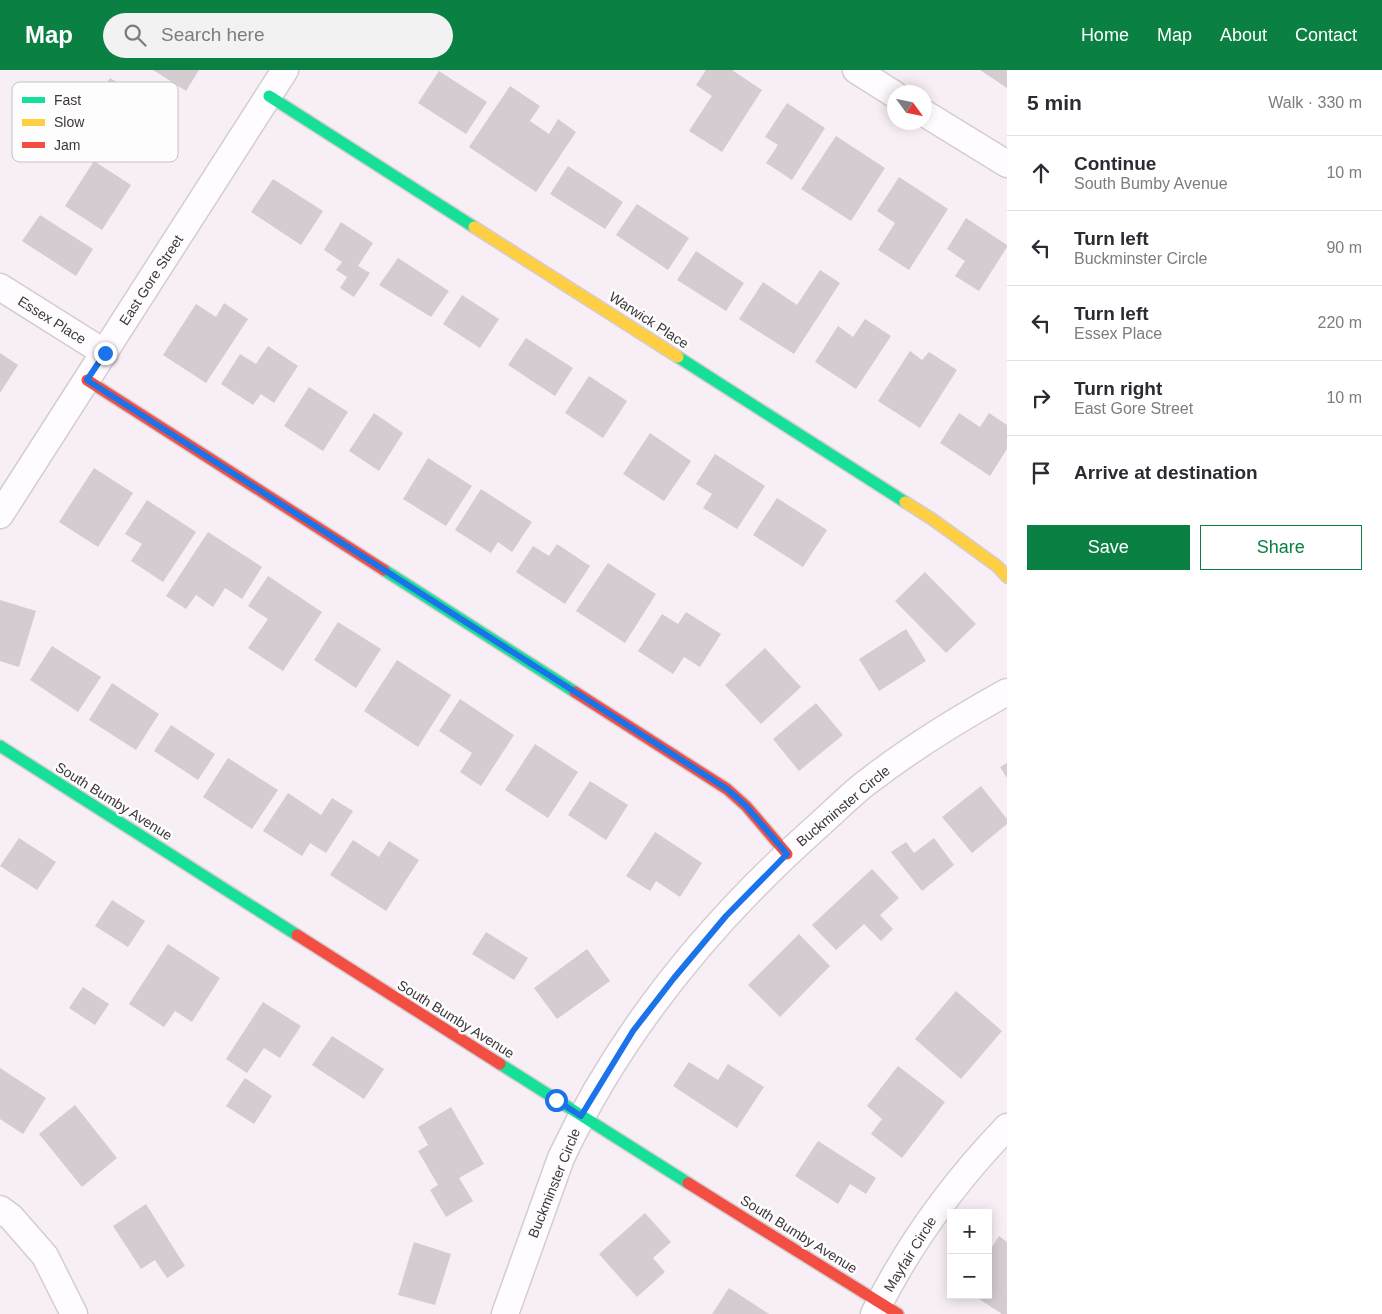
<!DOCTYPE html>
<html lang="en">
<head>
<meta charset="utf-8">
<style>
  body { margin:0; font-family:Arial,sans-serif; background:#f2f2f3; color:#2b2b33 }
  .controls { position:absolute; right:15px; bottom:15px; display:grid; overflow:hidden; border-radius:0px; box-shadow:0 2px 12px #0003 }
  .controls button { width:45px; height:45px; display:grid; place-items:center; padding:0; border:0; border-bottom:1px solid #e1e1e2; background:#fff; color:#2b2b33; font:25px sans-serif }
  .compass { position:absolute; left:887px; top:15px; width:45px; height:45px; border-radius:50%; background:#fff; box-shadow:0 2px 12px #0003; rotate:123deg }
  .stop { position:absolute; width:15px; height:15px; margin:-11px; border:4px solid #1a73e8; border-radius:50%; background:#fff }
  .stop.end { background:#1a73e8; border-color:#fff; box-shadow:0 1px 5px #0008 }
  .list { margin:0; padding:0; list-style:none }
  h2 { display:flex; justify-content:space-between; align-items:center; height:65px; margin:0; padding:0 20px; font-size:21px }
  h2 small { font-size:16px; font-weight:400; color:#7c7c81 }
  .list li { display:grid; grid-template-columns:32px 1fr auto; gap:15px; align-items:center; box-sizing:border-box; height:75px; padding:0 20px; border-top:1px solid #e1e1e2 }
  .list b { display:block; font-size:19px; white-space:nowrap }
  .list p { margin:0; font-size:16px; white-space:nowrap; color:#7c7c81 }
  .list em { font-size:16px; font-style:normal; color:#7c7c81 }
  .actions { display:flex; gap:10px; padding:15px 20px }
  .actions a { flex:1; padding:11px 0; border:1px solid #0b8043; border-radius:0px; text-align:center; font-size:18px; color:#0b8043 }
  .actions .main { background:#0b8043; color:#fff }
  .icon { flex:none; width:28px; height:28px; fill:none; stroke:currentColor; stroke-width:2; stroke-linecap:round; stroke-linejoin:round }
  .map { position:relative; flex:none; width:1007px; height:1244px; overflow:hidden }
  header { display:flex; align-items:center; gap:30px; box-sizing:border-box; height:70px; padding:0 25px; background:#0b8043; color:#fff }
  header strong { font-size:24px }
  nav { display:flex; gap:28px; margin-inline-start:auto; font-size:18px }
  .search { width:350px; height:45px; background:#f2f2f3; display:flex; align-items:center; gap:12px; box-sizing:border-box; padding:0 18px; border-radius:28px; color:#7c7c81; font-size:19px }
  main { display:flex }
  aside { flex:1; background:#fff }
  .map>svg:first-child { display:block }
</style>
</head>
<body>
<header>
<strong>Map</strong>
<div class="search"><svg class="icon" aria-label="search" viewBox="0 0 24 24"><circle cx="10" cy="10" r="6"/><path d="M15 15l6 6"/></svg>Search here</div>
<nav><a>Home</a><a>Map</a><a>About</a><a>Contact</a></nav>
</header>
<main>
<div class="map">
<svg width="1007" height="1244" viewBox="0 0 1007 1244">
  <rect width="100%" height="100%" fill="#f8eef5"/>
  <path fill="#d4ccd1" d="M 153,0 L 199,0 L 186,21 Z
    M 706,0 L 732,0 L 762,20 L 722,82 L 689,61 L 712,26 L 696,15 Z
    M 980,0 L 1007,0 L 1007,18 Z
    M 439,1 L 487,32 L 466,64 L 418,33 Z
    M 110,8 L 144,30 L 125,59 L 141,69 L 126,93 L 76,60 Z
    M 510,16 L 540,36 L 530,51 L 549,64 L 558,49 L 576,62 L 536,122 L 469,77 Z
    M 787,33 L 825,58 L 792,110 L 766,93 L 778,75 L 765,67 Z
    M 836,66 L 885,98 L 851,151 L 801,119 Z
    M 94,91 L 131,115 L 102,160 L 65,136 Z
    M 568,96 L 623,132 L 605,159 L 550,124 Z
    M 899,107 L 948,139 L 909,200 L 878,180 L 895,153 L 877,141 Z
    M 273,109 L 323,141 L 301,175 L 251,142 Z
    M 637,134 L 689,168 L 668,200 L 616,165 Z
    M 40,145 L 93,179 L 76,206 L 22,171 Z
    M 966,148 L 1007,175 L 1007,177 L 979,221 L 955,206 L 965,191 L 947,179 Z
    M 341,152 L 373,173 L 358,196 L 370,203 L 354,227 L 340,218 L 347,207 L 336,200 L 342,192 L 324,180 Z
    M 696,181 L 744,213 L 726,241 L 677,210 Z
    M 398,188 L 449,221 L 431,247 L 379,215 Z
    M 820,200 L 840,213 L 794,284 L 739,249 L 763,212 L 797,235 Z
    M 462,225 L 499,249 L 480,278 L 443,254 Z
    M 224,233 L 248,249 L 206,313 L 163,285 L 196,234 L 216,247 Z
    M 865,249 L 891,266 L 856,319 L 815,292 L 838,256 L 853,267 Z
    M 526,268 L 573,298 L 555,326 L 508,295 Z
    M 268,276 L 298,296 L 274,333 L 261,324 L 253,335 L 221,314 L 240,284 L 256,294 Z
    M 910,281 L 922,290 L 929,282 L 957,300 L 920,358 L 878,331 Z
    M 0,283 L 18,295 L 0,323 Z
    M 589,306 L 627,331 L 603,368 L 565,343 Z
    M 309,317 L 348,342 L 323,381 L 284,356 Z
    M 374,343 L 403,363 L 379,401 L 349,381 Z
    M 959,343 L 980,357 L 989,343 L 1007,355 L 1007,379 L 990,406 L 940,373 Z
    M 650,363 L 691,391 L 664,431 L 623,404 Z
    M 715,384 L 765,416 L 737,459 L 703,438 L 712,424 L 696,414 Z
    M 428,388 L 472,416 L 446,456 L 403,429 Z
    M 94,398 L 133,423 L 98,477 L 59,452 Z
    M 481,419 L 532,452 L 512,482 L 498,472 L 491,483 L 455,460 Z
    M 777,428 L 827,460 L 803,497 L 753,465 Z
    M 147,430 L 196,462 L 163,512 L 131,491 L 142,474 L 125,464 Z
    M 208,462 L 262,497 L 242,529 L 225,518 L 213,537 L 196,525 L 186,539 L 166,526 Z
    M 557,474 L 590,496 L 565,534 L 516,502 L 533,476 L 549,486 Z
    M 608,493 L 656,524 L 625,573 L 576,541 Z
    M 925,502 L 976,554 L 946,583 L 895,531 Z
    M 268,506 L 322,542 L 283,601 L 248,578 L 268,549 L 248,536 Z
    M 0,530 L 36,541 L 19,597 L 0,591 Z
    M 686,542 L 721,564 L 700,597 L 684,587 L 673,604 L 638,581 L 662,544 L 678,554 Z
    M 338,552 L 381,579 L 356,618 L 314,590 Z
    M 906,559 L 926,591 L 879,621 L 859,589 Z
    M 52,576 L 101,607 L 78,642 L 30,610 Z
    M 765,578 L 801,617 L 761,654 L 725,615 Z
    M 397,590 L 451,625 L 418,677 L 364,641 Z
    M 112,613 L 159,644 L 136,680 L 89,650 Z
    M 460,629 L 514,665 L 481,716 L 460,702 L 472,683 L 439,661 Z
    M 816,633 L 843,665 L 799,701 L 773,669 Z
    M 171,655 L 215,684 L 198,710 L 154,681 Z
    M 535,674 L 578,702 L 548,748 L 505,720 Z
    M 228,688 L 278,720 L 252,759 L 203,727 Z
    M 1007,693 L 1007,708 L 1000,697 Z
    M 590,711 L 628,735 L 606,770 L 568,745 Z
    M 981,716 L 1007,749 L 1007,754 L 972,783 L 942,747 Z
    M 288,723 L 321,745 L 332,728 L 353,741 L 326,783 L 310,773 L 302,786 L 263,761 Z
    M 655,762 L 702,793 L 680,827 L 656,811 L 650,821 L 626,806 Z
    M 19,768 L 56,792 L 37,820 L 0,796 Z
    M 934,768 L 954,795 L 922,821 L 891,782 L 906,772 L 914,783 Z
    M 353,770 L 379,787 L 389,771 L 419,790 L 386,841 L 330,805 Z
    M 872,799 L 899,828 L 880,845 L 893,859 L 881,871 L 864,854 L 836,880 L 812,855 Z
    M 112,830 L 145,851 L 128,877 L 95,856 Z
    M 486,862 L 528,888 L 514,910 L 472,884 Z
    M 799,864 L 830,896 L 780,947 L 748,915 Z
    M 168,874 L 220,908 L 192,952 L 175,941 L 164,957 L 129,934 Z
    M 587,879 L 610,911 L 557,949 L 534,918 Z
    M 83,917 L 109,934 L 95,955 L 69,938 Z
    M 956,921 L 1002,961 L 961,1009 L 915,969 Z
    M 263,932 L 301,956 L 280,988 L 264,978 L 247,1003 L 226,989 Z
    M 332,966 L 384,999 L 364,1029 L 312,995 Z
    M 689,992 L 718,1010 L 728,994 L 764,1017 L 737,1058 L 673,1016 Z
    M 898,996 L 945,1032 L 902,1088 L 871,1064 L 882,1049 L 867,1036 Z
    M 0,998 L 46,1028 L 23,1064 L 0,1049 Z
    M 245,1008 L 272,1026 L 254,1054 L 226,1036 Z
    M 75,1035 L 117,1088 L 82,1117 L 39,1064 Z
    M 451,1037 L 484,1094 L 459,1108 L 473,1131 L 446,1147 L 430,1120 L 438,1115 L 418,1081 L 428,1075 L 418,1057 Z
    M 818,1071 L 876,1108 L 866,1124 L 850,1114 L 838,1134 L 795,1106 Z
    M 146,1134 L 185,1196 L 167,1208 L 155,1190 L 141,1199 L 113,1156 Z
    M 645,1143 L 671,1172 L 653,1188 L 665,1202 L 637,1227 L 599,1184 Z
    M 999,1166 L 1007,1172 L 1007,1244 L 1002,1244 L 973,1225 L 988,1225 L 988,1183 Z
    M 414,1172 L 451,1184 L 435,1235 L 398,1225 Z
    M 729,1218 L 769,1244 L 712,1244 Z"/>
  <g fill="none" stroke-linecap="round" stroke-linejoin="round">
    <defs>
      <path id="street" d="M 856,0 L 894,24
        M 924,43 L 1007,94
        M 0,217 L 105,283
        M 0,445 L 285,0
        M 0,1139 L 11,1147 L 45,1186 L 74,1244
        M 505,1244 L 561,1088 C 621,960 714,848 819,755 C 836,740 852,723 870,710 C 913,677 960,648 1007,622
        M 874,1244 C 908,1175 954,1112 1007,1057"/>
      <path id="fast" d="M 269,26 L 474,157
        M 678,287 L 905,432
        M 384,500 L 575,622
        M 0,676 L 297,865
        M 500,994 L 688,1113"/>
      <path id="slow" d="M 474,157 L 678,287
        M 905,432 L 932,449 L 997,496 L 1007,507"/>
      <path id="jam" d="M 87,310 L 384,500
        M 575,622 L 727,719 L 746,736 L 787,784
        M 297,865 L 500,994
        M 688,1113 L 898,1244"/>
    </defs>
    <use href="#street" stroke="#d5ccd2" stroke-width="29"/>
    <use href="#fast" stroke="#d5ccd2" stroke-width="14"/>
    <use href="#slow" stroke="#d5ccd2" stroke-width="14"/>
    <use href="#jam" stroke="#d5ccd2" stroke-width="14"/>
    <use href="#street" stroke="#fefcfe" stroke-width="26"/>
    <use href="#fast" stroke="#16e098" stroke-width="11"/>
    <use href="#slow" stroke="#ffcf43" stroke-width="11"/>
    <use href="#jam" stroke="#f24e42" stroke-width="11"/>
  </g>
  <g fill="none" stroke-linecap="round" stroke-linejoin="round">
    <path stroke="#1a73e8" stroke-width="6" d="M 105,283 L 87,310 L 727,719 L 746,736 L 787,784 L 726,846 L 674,908 L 633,961 L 581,1046 L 556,1030"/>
  </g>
  <g text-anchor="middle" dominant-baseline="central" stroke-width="5" stroke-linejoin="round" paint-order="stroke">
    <g font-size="14" fill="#3e363b" stroke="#fdfdfd">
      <text transform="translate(151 210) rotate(-57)">East Gore Street</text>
      <text transform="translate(52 250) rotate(32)">Essex Place</text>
      <text transform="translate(649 250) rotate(33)">Warwick Place</text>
      <text transform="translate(114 731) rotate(32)">South Bumby Avenue</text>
      <text transform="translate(843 736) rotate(-40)">Buckminster Circle</text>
      <text transform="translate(456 949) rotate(32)">South Bumby Avenue</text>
      <text transform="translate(554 1113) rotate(-68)">Buckminster Circle</text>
      <text transform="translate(799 1164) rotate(32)">South Bumby Avenue</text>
      <text transform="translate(910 1184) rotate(-58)">Mayfair Circle</text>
    </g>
  </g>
  <rect x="12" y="12" width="166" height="80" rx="8" fill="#fdfdfd" stroke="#c4c1c3" stroke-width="1"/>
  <rect x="22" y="27" width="23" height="6" fill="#16e098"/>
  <rect x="22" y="49" width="23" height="7" fill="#ffcf43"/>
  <rect x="22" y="72" width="23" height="6" fill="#f24e42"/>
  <g font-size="14" fill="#3e363b">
    <text x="54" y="35">Fast</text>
    <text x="54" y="57">Slow</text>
    <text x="54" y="80">Jam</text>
  </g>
</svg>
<div class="controls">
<button>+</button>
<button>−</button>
</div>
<svg class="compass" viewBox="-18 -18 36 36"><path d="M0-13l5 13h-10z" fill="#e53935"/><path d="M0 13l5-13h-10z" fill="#7c7c81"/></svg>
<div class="stop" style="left:556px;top:1030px"></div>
<div class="stop end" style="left:105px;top:283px"></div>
</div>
<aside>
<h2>5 min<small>Walk · 330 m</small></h2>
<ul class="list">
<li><svg class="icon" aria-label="ahead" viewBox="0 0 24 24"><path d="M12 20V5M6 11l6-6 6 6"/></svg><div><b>Continue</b><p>South Bumby Avenue</p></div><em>10 m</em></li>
<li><svg class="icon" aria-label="left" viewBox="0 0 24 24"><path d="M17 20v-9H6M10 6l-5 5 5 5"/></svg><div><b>Turn left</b><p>Buckminster Circle</p></div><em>90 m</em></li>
<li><svg class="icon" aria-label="left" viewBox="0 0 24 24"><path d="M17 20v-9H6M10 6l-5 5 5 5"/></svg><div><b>Turn left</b><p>Essex Place</p></div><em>220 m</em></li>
<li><svg class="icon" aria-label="right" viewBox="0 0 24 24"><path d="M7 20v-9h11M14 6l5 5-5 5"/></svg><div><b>Turn right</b><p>East Gore Street</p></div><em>10 m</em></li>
<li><svg class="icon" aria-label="arrive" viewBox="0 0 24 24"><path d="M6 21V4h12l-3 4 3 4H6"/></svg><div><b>Arrive at destination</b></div></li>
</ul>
<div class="actions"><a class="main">Save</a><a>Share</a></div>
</aside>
</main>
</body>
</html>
